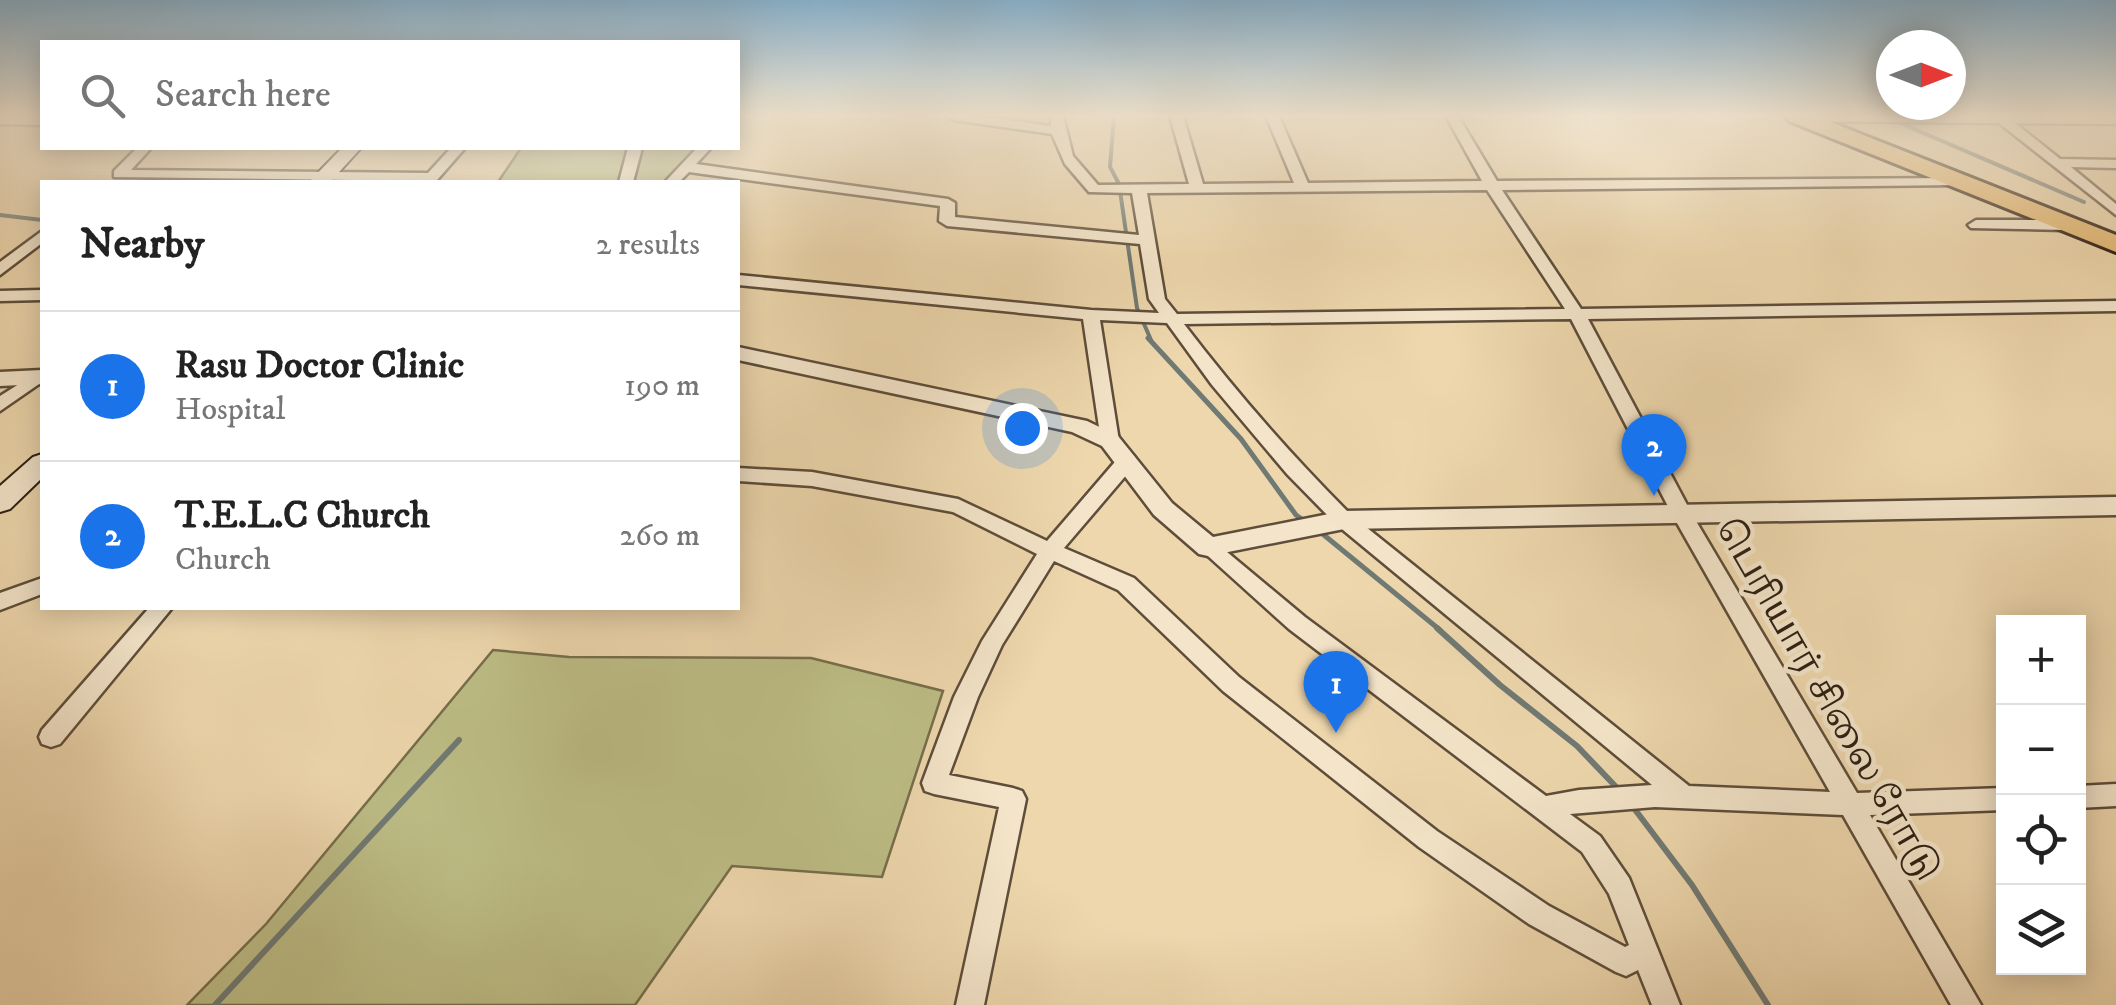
<!DOCTYPE html>
<html lang="en">
<head>
<meta charset="utf-8">
<style>
  body { margin:0; font-family:"IM FELL DW Pica","Noto Serif Tamil",serif; background:#f6f6f6; color:#222 }
  .controls { position:absolute; right:30px; bottom:30px; display:grid; overflow:hidden; border-radius:0px; box-shadow:0 5px 25px #0003 }
  .controls button { width:90px; height:90px; display:grid; place-items:center; padding:0; border:0; border-bottom:2px solid #e0e0e0; background:#fff; color:#222; font:50px sans-serif }
  .compass { position:absolute; left:1876px; top:30px; width:90px; height:90px; border-radius:50%; background:#fff; box-shadow:0 5px 25px #0003; rotate:90deg }
  .you { position:absolute; left:1022px; top:428px; width:35px; height:35px; margin:-25px; border:8px solid #fff; border-radius:50%; background:#1a73e8; box-shadow:0 0 0 15px #1a73e833 }
  .badge { display:grid; place-items:center; width:65px; height:65px; border-radius:50%; background:#1a73e8; color:#fff; font-size:32px; font-weight:700 }
  .pin { position:absolute; translate:-50% -82px; filter:drop-shadow(0 2px 5px #0008) }
  .pin::after { content:''; position:absolute; top:52px; width:35px; height:30px; background:inherit; clip-path:polygon(0 0,100% 0,50% 100%) }
  .list { margin:0; padding:0; list-style:none }
  h2 { display:flex; justify-content:space-between; align-items:center; height:130px; margin:0; padding:0 40px; font-size:42px }
  h2 small { font-size:32px; font-weight:400; color:#767676 }
  .list li { display:grid; grid-template-columns:65px 1fr auto; gap:30px; align-items:center; box-sizing:border-box; height:150px; padding:0 40px; border-top:2px solid #e0e0e0 }
  .list b { display:block; font-size:38px; white-space:nowrap }
  .list p { margin:0; font-size:32px; white-space:nowrap; color:#767676 }
  .list em { font-size:32px; font-style:normal; color:#767676 }
  .icon { flex:none; width:55px; height:55px; fill:none; stroke:currentColor; stroke-width:2; stroke-linecap:round; stroke-linejoin:round }
  .map { position:relative; flex:none; width:2116px; height:1005px; overflow:hidden }
  .search { position:absolute; background:#fff; box-shadow:0 5px 25px #0003; left:40px; top:40px; width:700px; height:110px; display:flex; align-items:center; gap:25px; box-sizing:border-box; padding:0 35px; border-radius:0px; color:#767676; font-size:38px }
  .panel { position:absolute; background:#fff; box-shadow:0 5px 25px #0003; left:40px; top:180px; width:700px; height:430px; border-radius:0px }
  .map>svg:first-child { display:block }
</style>
</head>
<body>
<div class="map">
<svg width="2116" height="1005" viewBox="0 0 2116 1005">
  <rect width="100%" height="100%" fill="#eed7ad"/>
  <filter id="stains"><feTurbulence type="fractalNoise" baseFrequency=".002" numOctaves="4"/><feColorMatrix values="0 0 0 0 .2 0 0 0 0 .09 0 0 0 0 .02 0 0 0 .5 -.17"/></filter>
  <radialGradient id="worn" r=".72"><stop offset=".6" stop-color="#630" stop-opacity="0"/><stop offset="1" stop-color="#630" stop-opacity=".3"/></radialGradient>
  <path fill="#bdbd86" stroke="#766e4c" stroke-width="2.5" d="M 521,148 L 700,148 L 667,182 L 498,182 Z
    M 493,650 L 569,657 L 811,658 L 943,691 L 882,877 L 732,866 L 635,1005 L 187,1005 L 266,924 Z"/>
  <g fill="none" stroke-linecap="round" stroke-linejoin="round">
    <path stroke="#707a74" stroke-width="4" d="M 1114,116 L 1110,167 L 1119,184 L 1137,308 L 1151,340
      M 1884,116 L 2084,202
      M 0,215 L 42,220"/>
    <path stroke="#707a74" stroke-width="5" d="M 1148,338 L 1241,439 L 1296,515 L 1306,522
      M 1319,531 L 1440,630"/>
    <path stroke="#707a74" stroke-width="6" d="M 1437,628 L 1500,685 L 1577,746 L 1620,791
      M 1630,803 L 1692,885 L 1768,1005
      M 215,1005 L 459,740"/>
    <defs>
      <path id="minor" d="M 0,116 L 42,117 L 42,125 L 0,124 Z
        M 947,116 L 979,116 L 1051,126 L 1051,116 L 1063,116 L 1073,156 L 1098,185 L 1189,184 L 1170,116 L 1183,116 L 1203,184 L 1294,183 L 1266,116 L 1279,116 L 1308,183 L 1482,181 L 1446,116 L 1458,116 L 1497,181 L 1954,178 L 1959,179 L 1959,185 L 1502,190 L 1581,309 L 2116,301 L 2116,311 L 1588,319 L 1693,516 L 1857,793 L 2004,788 L 2004,810 L 1870,815 L 1981,1005 L 1951,1005 L 1843,815 L 1655,807 L 1570,814 L 1600,836 L 1629,878 L 1680,1005 L 1652,1005 L 1638,970 L 1626,976 L 1616,972 L 1529,924 L 1419,847 L 1223,691 L 1118,590 L 1054,561 L 1002,645 L 978,697 L 949,775 L 1013,788 L 1022,791 L 1026,799 L 984,1005 L 956,1005 L 999,807 L 934,794 L 925,791 L 922,783 L 954,697 L 982,641 L 1037,554 L 953,512 L 812,486 L 738,481 L 738,468 L 812,472 L 958,499 L 1047,541 L 1120,456 L 1134,456 L 1137,461 L 1134,466 L 1064,548 L 1134,578 L 1239,677 L 1437,831 L 1549,906 L 1625,947 L 1629,945 L 1609,894 L 1582,852 L 1289,629 L 1198,547 L 1201,542 L 1215,542 L 1305,617 L 1546,796 L 1579,790 L 1652,785 L 1337,525 L 1287,474 L 1212,385 L 1167,323 L 1100,320 L 1119,441 L 1110,447 L 1101,441 L 1083,319 L 738,285 L 738,275 L 1091,310 L 1159,313 L 1149,299 L 1140,244 L 947,226 L 939,221 L 940,206 L 689,172 L 679,182 L 665,182 L 697,148 L 711,148 L 696,164 L 948,199 L 955,203 L 955,217 L 1139,235 L 1132,193 L 1089,192 L 1065,164 L 1052,134 L 954,120 ZM 1487,190 L 1565,309 L 1177,314 L 1165,299 L 1147,193 ZM 1571,319 L 1673,516 L 1830,792 L 1689,786 L 1351,515 C 1291,455 1236,392 1184,324 Z
        M 1794,116 L 2116,116 L 2116,124 L 2015,123 L 2060,159 L 2116,160 L 2116,168 L 2071,167 L 2116,204 L 2116,215 L 1999,123 L 1800,121 Z
        M 137,148 L 151,148 L 131,170 L 428,173 L 451,148 L 465,148 L 437,180 L 432,181 L 114,177 L 114,171 Z
        M 628,148 L 642,148 L 633,182 L 619,182 Z
        M 1976,220 L 2064,220 L 2072,225 L 2064,230 L 1971,228 L 1968,225 Z
        M 42,231 L 42,243 L 0,275 L 0,262 Z
        M 42,290 L 42,300 L 0,301 L 0,291 Z
        M 38,372 L 42,373 L 42,382 L 0,411 L 0,396 Z
        M 42,578 L 42,594 L 0,610 L 0,593 Z
        M 149,608 L 172,608 L 60,744 L 51,747 L 42,744 L 39,737 L 42,730 Z
        M 2116,784 L 2116,806 L 2078,808 L 2078,786 Z"/>
      <path id="tertiary" d="M 738,347 L 1087,421 L 1118,436 L 1172,503 L 1213,537 L 1344,511 L 2116,497 L 2116,515 L 1344,529 L 1208,556 L 1199,554 L 1154,515 L 1102,446 L 1072,432 L 738,360 Z
        M 42,370 L 42,384 L 0,386 L 0,372 Z"/>
      <path id="secondary" d="M 342,148 L 361,148 L 330,182 L 309,182 Z
        M 42,454 L 42,478 L 10,509 L 0,512 L 0,486 L 33,457 Z"/>
      <path id="primary" d="M 1786,116 L 1815,116 L 2116,235 L 2116,252 L 1789,121 Z"/>
    </defs>
    <use href="#minor" stroke="#5e4d3a" stroke-width="5"/>
    <use href="#tertiary" stroke="#5e4d3a" stroke-width="5"/>
    <use href="#secondary" stroke="#2e1f13" stroke-width="4"/>
    <use href="#primary" stroke="#2e1f13" stroke-width="6"/>
    <use href="#minor" fill="#f4e5ca" fill-rule="evenodd"/>
    <use href="#tertiary" fill="#f4e5ca" fill-rule="evenodd"/>
    <use href="#secondary" fill="#f4e5ca" fill-rule="evenodd"/>
    <use href="#primary" fill="#e7bc76" fill-rule="evenodd"/>
  </g>
  <linearGradient id="sky" x2="0" y2="1"><stop stop-color="#89b5d3"/><stop offset="0.45" stop-color="#f7edda"/><stop offset="1" stop-color="#f7edda" stop-opacity="0"/></linearGradient>
  <rect width="2116" height="256" fill="url(#sky)"/>
  <g text-anchor="middle" dominant-baseline="central" stroke-width="9" stroke-linejoin="round" paint-order="stroke">
    <g font-size="35" fill="#2e1f13" stroke="#f4e5ca">
      <text transform="translate(1827 700) rotate(60)">பெரியார் சிலை ரோடு</text>
    </g>
  </g>
  <rect width="100%" height="100%" filter="url(#stains)"/>
  <rect width="100%" height="100%" fill="url(#worn)"/>
</svg>
<div class="controls">
<button>+</button>
<button>−</button>
<button><svg class="icon" aria-label="locate" viewBox="0 0 24 24"><circle cx="12" cy="12" r="6"/><path d="M12 2v4M12 18v4M2 12h4M18 12h4"/></svg></button>
<button><svg class="icon" aria-label="layers" viewBox="0 0 24 24"><path d="M12 4l9 5-9 5-9-5zM3 14l9 5 9-5"/></svg></button>
</div>
<svg class="compass" viewBox="-18 -18 36 36"><path d="M0-13l5 13h-10z" fill="#e53935"/><path d="M0 13l5-13h-10z" fill="#767676"/></svg>
<div class="you"></div>
<div class="pin badge" style="left:1336px;top:733px">1</div>
<div class="pin badge" style="left:1654px;top:496px">2</div>
<div class="search"><svg class="icon" aria-label="search" viewBox="0 0 24 24"><circle cx="10" cy="10" r="6"/><path d="M15 15l6 6"/></svg>Search here</div>
<section class="panel">
<h2>Nearby<small>2 results</small></h2>
<ul class="list">
<li><span class="badge">1</span><div><b>Rasu Doctor Clinic</b><p>Hospital</p></div><em>190 m</em></li>
<li><span class="badge">2</span><div><b>T.E.L.C Church</b><p>Church</p></div><em>260 m</em></li>
</ul>
</section>
</div>
</body>
</html>
